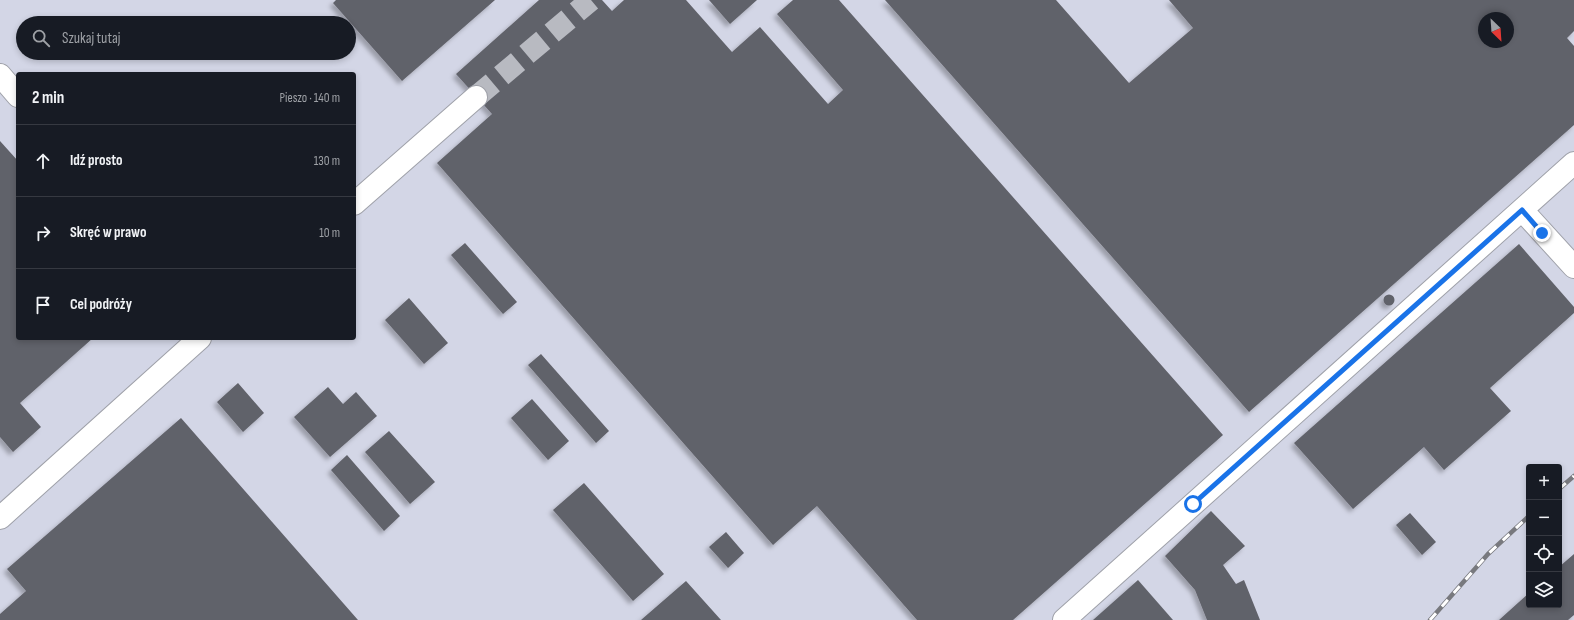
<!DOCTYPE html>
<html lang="pl">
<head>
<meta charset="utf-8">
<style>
  body { margin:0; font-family:"Sofia Sans Condensed",sans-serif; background:#242831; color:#f1f3f6 }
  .controls { position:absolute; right:12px; bottom:12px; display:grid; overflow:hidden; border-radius:4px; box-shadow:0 2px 6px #0003 }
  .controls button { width:36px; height:36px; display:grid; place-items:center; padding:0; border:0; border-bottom:1px solid #363941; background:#171b24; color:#f1f3f6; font:20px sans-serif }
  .compass { position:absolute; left:1478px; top:12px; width:36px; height:36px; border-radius:50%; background:#171b24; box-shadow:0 2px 6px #0003; rotate:155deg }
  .stop { position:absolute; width:12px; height:12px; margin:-9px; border:3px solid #1a73e8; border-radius:50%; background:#fff }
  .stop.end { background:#1a73e8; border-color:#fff; box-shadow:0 1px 4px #0008 }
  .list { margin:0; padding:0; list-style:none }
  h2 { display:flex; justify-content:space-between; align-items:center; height:52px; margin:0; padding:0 16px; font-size:17px }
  h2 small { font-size:13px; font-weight:400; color:#9ea1a6 }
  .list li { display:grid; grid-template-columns:26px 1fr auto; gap:12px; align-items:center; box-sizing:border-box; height:72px; padding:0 16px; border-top:1px solid #363941 }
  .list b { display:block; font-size:15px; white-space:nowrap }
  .list em { font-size:13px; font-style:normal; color:#9ea1a6 }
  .icon { flex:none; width:22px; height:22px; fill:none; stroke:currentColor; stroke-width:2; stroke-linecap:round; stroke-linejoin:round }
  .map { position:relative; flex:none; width:1574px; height:620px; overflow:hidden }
  .search { position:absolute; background:#171b24; box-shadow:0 2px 6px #0003; left:16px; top:16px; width:340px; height:44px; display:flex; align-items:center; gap:10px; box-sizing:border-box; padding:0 14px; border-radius:22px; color:#9ea1a6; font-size:15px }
  .panel { position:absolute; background:#171b24; box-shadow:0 2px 6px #0003; left:16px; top:72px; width:340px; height:268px; border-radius:4px }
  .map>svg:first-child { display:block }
</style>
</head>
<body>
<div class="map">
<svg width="1574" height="620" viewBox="0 0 1574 620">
  <defs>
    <filter id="shadow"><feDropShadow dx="-3.5" dy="3.5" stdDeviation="2" flood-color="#0004"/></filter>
  </defs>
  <rect width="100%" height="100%" fill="#dee0e8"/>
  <path fill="#d3d6e6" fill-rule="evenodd" d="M 0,0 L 1574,0 L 1574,620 L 0,620 ZM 1484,18 L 1508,18 L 1508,42 L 1484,42 ZM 23,23 L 349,23 L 349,53 L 23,53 ZM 18,74 L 354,74 L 354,338 L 18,338 ZM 1529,467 L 1559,467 L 1559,605 L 1529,605 Z"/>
  <path fill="#61626a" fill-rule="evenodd" filter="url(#shadow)" d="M 336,0 L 495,0 L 402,81 L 333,3 Z
    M 539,0 L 602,0 L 612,11 L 624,0 L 686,0 L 732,52 L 760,27 L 828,104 L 843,90 L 777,14 L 793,0 L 839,0 L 1223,435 L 1013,620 L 917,620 L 817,506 L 773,545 L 437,163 L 492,114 L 456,74 Z
    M 709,0 L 757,0 L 730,24 Z
    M 885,0 L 1056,0 L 1129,83 L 1193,28 L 1169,0 L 1574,0 L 1574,31 L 1567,38 L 1574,46 L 1574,125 L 1249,412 ZM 1484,18 L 1508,18 L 1508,42 L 1484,42 Z
    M 0,141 L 18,161 L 18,338 L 93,338 L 20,403 L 41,427 L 13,452 L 0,437 Z
    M 465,243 L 517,302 L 503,314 L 451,255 Z
    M 1519,244 L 1574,307 L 1574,313 L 1490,388 L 1511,411 L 1444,470 L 1424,447 L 1353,509 L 1294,443 Z
    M1383.5 300a5.5 5.5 0 1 1 11 0a5.5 5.5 0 1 1-11 0Z
    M 409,298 L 448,343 L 424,364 L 385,320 Z
    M 541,354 L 609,431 L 596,443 L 528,365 Z
    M 238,383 L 264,413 L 243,432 L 217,402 Z
    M 328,387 L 343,404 L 356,392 L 377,416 L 330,457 L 294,417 Z
    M 532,399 L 569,441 L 548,460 L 511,418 Z
    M 181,418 L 358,620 L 0,620 L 0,614 L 26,591 L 7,569 Z
    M 389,431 L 435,482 L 410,504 L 365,452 Z
    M 347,455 L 400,516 L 384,531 L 331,470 Z
    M 584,483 L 664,574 L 633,601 L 553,510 Z
    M 1211,511 L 1245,546 L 1223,565 L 1236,584 L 1244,580 L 1260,620 L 1207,620 L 1195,590 L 1165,556 Z
    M 1410,513 L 1436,542 L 1422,555 L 1396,525 Z
    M 726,532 L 744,553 L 728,568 L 709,547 Z
    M 1574,554 L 1574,615 L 1568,620 L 1499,620 L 1529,593 L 1529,605 L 1559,605 L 1559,567 Z
    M 1138,580 L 1173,620 L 1093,620 Z
    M 686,581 L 721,620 L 641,620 Z"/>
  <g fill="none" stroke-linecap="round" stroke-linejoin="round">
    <path stroke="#b8bac1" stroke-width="22" stroke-dasharray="22 11" stroke-linecap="butt" d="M 476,97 L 591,0"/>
    <defs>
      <path id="minor" d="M 0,75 L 18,96
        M 354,204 L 476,97
        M 1522,210 L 1574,267
        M 0,518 L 200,338
        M 1064,620 L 1574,163"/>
    </defs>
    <use href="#minor" stroke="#9fa1a9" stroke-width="24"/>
    <use href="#minor" stroke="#fff" stroke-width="22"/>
    <defs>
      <path id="rail" d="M 1559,489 L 1574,476
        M 1430,620 L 1488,554 L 1529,516"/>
    </defs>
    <use href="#rail" stroke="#78797e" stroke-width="4.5"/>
    <use href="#rail" stroke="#fff" stroke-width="3" stroke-dasharray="9" stroke-linecap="butt"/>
  </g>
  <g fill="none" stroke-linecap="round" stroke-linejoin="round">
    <path stroke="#1a73e8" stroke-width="5" d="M 1193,504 L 1522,210 L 1542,233"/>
  </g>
</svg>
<div class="controls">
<button>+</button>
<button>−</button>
<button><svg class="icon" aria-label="locate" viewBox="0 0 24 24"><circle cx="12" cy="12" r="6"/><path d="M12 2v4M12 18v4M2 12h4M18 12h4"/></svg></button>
<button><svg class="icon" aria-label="layers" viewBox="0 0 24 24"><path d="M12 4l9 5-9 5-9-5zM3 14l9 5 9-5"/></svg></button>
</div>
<svg class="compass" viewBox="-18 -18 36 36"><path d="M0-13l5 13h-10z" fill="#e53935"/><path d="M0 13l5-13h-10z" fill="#9ea1a6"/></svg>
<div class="stop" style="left:1193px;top:504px"></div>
<div class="stop end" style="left:1542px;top:233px"></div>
<div class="search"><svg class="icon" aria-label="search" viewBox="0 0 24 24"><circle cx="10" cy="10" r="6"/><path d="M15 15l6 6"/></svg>Szukaj tutaj</div>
<section class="panel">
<h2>2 min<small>Pieszo · 140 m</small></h2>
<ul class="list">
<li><svg class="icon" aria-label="ahead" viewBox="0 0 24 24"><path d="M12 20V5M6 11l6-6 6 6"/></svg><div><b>Idź prosto</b></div><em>130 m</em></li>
<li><svg class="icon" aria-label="right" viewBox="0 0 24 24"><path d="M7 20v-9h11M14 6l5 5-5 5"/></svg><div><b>Skręć w prawo</b></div><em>10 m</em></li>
<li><svg class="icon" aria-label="arrive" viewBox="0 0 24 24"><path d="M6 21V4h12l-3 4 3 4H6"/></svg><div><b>Cel podróży</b></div></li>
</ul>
</section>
</div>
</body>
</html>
